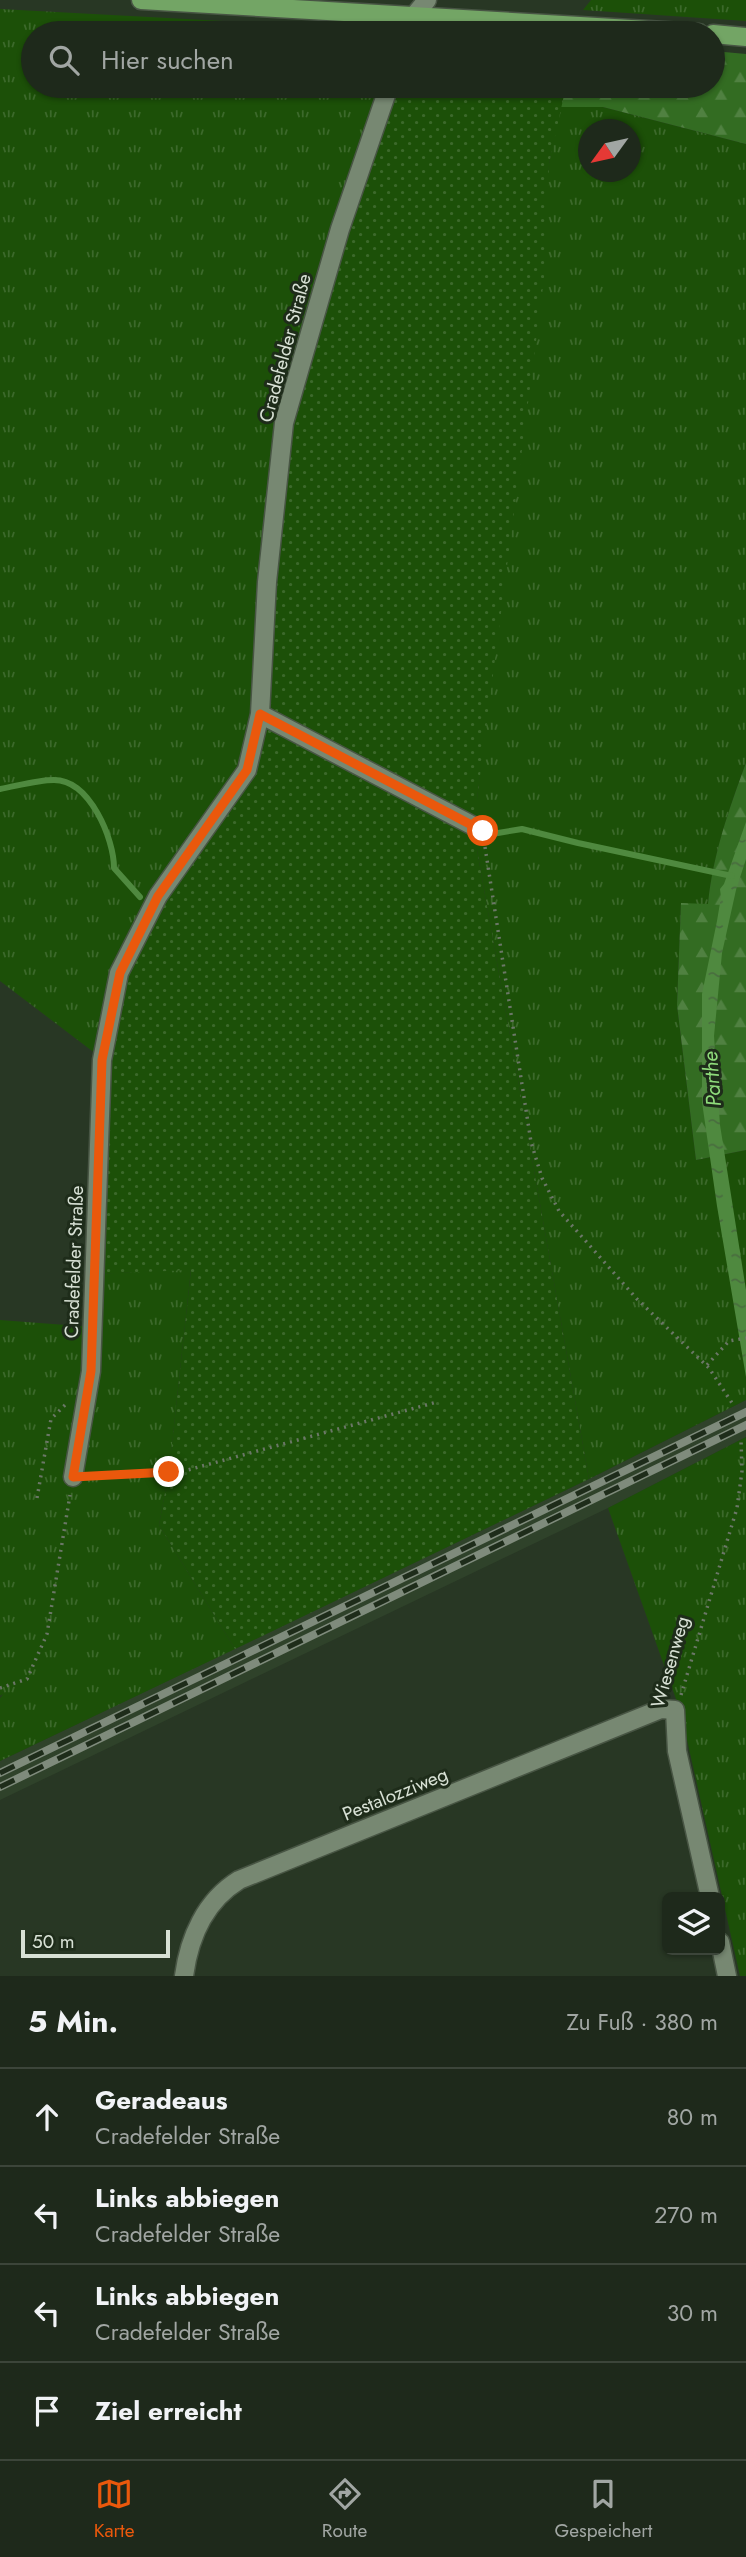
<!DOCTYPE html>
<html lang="de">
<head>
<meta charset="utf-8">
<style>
  body { margin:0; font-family:Jost,sans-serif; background:#2b3528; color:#f1f3f6 }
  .controls { position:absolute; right:21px; bottom:21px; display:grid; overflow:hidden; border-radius:10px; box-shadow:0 2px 5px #0004 }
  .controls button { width:63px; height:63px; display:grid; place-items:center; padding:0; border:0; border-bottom:2px solid #3c453a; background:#1e291b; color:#f1f3f6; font:35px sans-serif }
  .compass { position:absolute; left:578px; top:119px; width:63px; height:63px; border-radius:50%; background:#1e291b; box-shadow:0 2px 5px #0004; rotate:237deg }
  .scale { position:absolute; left:21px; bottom:18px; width:149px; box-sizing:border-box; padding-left:7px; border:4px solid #d8e1d5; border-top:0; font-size:19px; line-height:24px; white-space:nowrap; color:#d8e1d5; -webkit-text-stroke:5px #1e2c1a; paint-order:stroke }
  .stop { position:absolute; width:21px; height:21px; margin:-16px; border:5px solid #ea580c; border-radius:50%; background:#fff }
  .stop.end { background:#ea580c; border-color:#fff; box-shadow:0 2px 7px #0008 }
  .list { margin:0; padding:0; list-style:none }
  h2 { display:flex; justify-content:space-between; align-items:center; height:91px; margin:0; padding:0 28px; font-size:30px }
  h2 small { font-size:23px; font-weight:400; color:#a1a6a3 }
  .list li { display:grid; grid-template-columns:46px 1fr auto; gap:21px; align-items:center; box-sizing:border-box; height:98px; padding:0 28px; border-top:2px solid #3c453a }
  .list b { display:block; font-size:26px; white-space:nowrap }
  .list p { margin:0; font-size:23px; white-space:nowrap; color:#a1a6a3 }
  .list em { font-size:23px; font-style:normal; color:#a1a6a3 }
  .icon { flex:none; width:38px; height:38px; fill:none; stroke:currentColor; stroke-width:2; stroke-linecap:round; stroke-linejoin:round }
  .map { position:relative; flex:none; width:746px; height:1976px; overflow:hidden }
  .search { position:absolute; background:#1e291b; box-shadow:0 2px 5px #0004; left:21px; right:21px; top:21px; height:77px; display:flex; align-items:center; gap:18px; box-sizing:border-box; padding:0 24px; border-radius:38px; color:#a1a6a3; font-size:26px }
  .sheet { height:483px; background:#1e291b }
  nav { display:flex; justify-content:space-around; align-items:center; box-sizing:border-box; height:98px; border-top:2px solid #3c453a; background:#1e291b; font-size:19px; color:#a1a6a3 }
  nav a { display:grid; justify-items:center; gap:4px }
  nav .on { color:#ea580c }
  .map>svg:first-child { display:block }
</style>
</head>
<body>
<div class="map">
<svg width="746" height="1976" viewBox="0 0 746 1976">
  <defs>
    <pattern id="grass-tufts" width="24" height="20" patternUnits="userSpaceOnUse" patternTransform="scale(1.75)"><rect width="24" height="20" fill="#1c5008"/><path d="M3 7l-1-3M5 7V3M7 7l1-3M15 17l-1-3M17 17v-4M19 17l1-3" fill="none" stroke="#3c692b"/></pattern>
    <pattern id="forest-firs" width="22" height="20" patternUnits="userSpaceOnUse" patternTransform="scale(1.75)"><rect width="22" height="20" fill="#336c22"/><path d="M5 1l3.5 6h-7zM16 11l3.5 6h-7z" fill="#508141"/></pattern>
    <pattern id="garden-dots" width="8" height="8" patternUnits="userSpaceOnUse" patternTransform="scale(1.75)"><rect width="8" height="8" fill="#1c5008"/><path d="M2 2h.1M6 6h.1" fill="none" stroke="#3c692b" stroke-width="1.8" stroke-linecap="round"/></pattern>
    <pattern id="water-ripples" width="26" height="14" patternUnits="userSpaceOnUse" patternTransform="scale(1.75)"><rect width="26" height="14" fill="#4f893f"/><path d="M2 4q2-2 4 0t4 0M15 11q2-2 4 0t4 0" fill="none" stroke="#496d3f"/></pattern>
  </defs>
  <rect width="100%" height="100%" fill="#283724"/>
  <path fill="#2f422a" d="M 746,1400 L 746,1437 L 608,1508 L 0,1800 L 0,1761 L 589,1479 Z"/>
  <path fill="url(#grass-tufts)" fill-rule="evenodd" d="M 591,0 L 746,0 L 746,21 L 583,10 Z
    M 0,9 L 375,29 L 381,33 L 33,33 L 33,86 L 380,86 L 340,225 L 267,716 L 104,1060 L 0,981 Z
    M 560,107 L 603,107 L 746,144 L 746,763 C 729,809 713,855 708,904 L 681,904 L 677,1005 L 696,1160 L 746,1150 L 746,1400 L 589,1479 L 477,850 L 477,799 L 549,164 ZM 588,130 L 630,130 L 630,172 L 588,172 Z
    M 191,1269 L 169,1472 L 159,1525 L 235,1649 L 0,1761 L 0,1698 L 3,1694 L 0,1696 L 0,1320 L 92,1327 L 95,1274 Z
    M 746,1437 L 746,1976 L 740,1976 L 681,1713 L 608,1508 Z"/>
  <path fill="url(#forest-firs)" d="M 713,51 L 746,54 L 746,144 L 603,107 L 560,107 L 566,86 L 713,86 Z
    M 746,763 L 746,1150 L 696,1160 L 677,1005 L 681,903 L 708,904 C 713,854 729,809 746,763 Z"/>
  <path fill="url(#garden-dots)" d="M 397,86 L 566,86 L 549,164 L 544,279 L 477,799 L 477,850 L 589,1479 L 235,1649 L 159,1525 L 169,1471 L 191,1270 L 95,1274 L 102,1060 L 119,973 L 247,770 L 284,423 L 340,229 Z"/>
  <path fill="url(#water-ripples)" d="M 746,822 L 746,859 L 736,890 L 722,953 L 714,1036 L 720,1125 L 746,1290 L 746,1377 L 717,1206 L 702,1102 L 702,994 L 717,921 L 721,897 L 720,889 L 724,884 Z"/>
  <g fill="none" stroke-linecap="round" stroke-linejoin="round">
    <path stroke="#4f893f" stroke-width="6" d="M 0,789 C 17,786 37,780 54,780 C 90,780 114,839 114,868 L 140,897
      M 492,834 L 522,829 L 578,843 L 732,876"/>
    <defs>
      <path id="minor" d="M 408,33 L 413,17 L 427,0
        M 260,714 L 483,831
        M 73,1477 L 91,1371 L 102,1060 L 119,973 L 158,896 L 247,770 L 260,714 L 267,582 L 284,423 L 340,229 L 389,86
        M 720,1942 L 727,1976
        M 184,1976 C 189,1938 205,1901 239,1880 L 661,1709 L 675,1710 L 677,1751 L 710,1897"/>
      <path id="major" d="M 141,0 L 699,33
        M 713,34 L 746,37"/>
    </defs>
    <use href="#minor" stroke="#485544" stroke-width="21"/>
    <use href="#major" stroke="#485544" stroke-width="21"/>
    <path stroke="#6b7767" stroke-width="3.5" stroke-dasharray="2 5" stroke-linecap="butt" d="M 485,847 L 531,1142 L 542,1178 L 559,1211 L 637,1299 L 709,1368 L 734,1406
      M 707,1365 L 729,1341 L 746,1338
      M 91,1476 L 184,1471 L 437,1402
      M 37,1498 L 51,1419 L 67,1403
      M 0,1688 L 27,1679 L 47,1634 L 70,1495
      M 681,1695 L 737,1508 L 742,1471 L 741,1440"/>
    <use href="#minor" stroke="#778872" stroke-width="18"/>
    <use href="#major" stroke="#73a565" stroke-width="18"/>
    <defs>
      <path id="rail" d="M 0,1773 L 746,1412
        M 0,1787 L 746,1425"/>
    </defs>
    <use href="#rail" stroke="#7f8b7c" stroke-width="8"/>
    <use href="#rail" stroke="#1e2c1a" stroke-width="5" stroke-dasharray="16" stroke-linecap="butt"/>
  </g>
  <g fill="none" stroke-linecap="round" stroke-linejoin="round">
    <path stroke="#ea580c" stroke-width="9" d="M 169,1472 L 73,1477 L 91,1371 L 102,1060 L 120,973 L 158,896 L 247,770 L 260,714 L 483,831"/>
  </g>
  <g text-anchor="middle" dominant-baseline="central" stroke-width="6" stroke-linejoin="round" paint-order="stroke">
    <g font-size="19" fill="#d8e1d5" stroke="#1e2c1a">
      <text transform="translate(285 348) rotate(-75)">Cradefelder Straße</text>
      <text transform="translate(74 1262) rotate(-88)">Cradefelder Straße</text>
      <text transform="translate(670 1662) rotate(-74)">Wiesenweg</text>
      <text transform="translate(395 1794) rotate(-22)">Pestalozziweg</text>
    </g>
    <g font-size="21" font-style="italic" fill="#8fdc7b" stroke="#1e2c1a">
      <text transform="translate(712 1079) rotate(-94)">Parthe</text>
    </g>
  </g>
</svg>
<div class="controls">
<button><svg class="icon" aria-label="layers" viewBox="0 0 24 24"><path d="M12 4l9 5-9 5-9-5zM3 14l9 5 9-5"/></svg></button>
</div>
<svg class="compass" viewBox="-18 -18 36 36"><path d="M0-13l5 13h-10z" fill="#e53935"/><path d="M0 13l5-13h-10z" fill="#a1a6a3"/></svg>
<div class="scale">50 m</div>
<div class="stop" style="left:483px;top:831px"></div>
<div class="stop end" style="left:169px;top:1472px"></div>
<div class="search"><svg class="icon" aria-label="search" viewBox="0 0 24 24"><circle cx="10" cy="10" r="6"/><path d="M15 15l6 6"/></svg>Hier suchen</div>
</div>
<section class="sheet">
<h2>5 Min.<small>Zu Fuß · 380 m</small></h2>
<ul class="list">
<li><svg class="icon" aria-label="ahead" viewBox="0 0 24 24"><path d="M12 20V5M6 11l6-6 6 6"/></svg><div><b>Geradeaus</b><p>Cradefelder Straße</p></div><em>80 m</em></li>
<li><svg class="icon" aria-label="left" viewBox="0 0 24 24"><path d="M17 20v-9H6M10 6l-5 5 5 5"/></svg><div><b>Links abbiegen</b><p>Cradefelder Straße</p></div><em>270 m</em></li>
<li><svg class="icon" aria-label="left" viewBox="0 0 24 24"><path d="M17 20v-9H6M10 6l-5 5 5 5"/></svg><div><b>Links abbiegen</b><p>Cradefelder Straße</p></div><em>30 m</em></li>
<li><svg class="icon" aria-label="arrive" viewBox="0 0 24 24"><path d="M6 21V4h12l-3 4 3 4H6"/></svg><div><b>Ziel erreicht</b></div></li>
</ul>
</section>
<nav>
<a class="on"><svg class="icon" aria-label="map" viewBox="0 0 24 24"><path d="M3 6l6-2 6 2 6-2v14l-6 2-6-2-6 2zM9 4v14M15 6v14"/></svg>Karte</a>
<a><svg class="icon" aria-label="directions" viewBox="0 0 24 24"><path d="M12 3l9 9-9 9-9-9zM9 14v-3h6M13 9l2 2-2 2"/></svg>Route</a>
<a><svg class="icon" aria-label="saved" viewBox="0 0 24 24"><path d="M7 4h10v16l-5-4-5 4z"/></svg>Gespeichert</a>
</nav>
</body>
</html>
